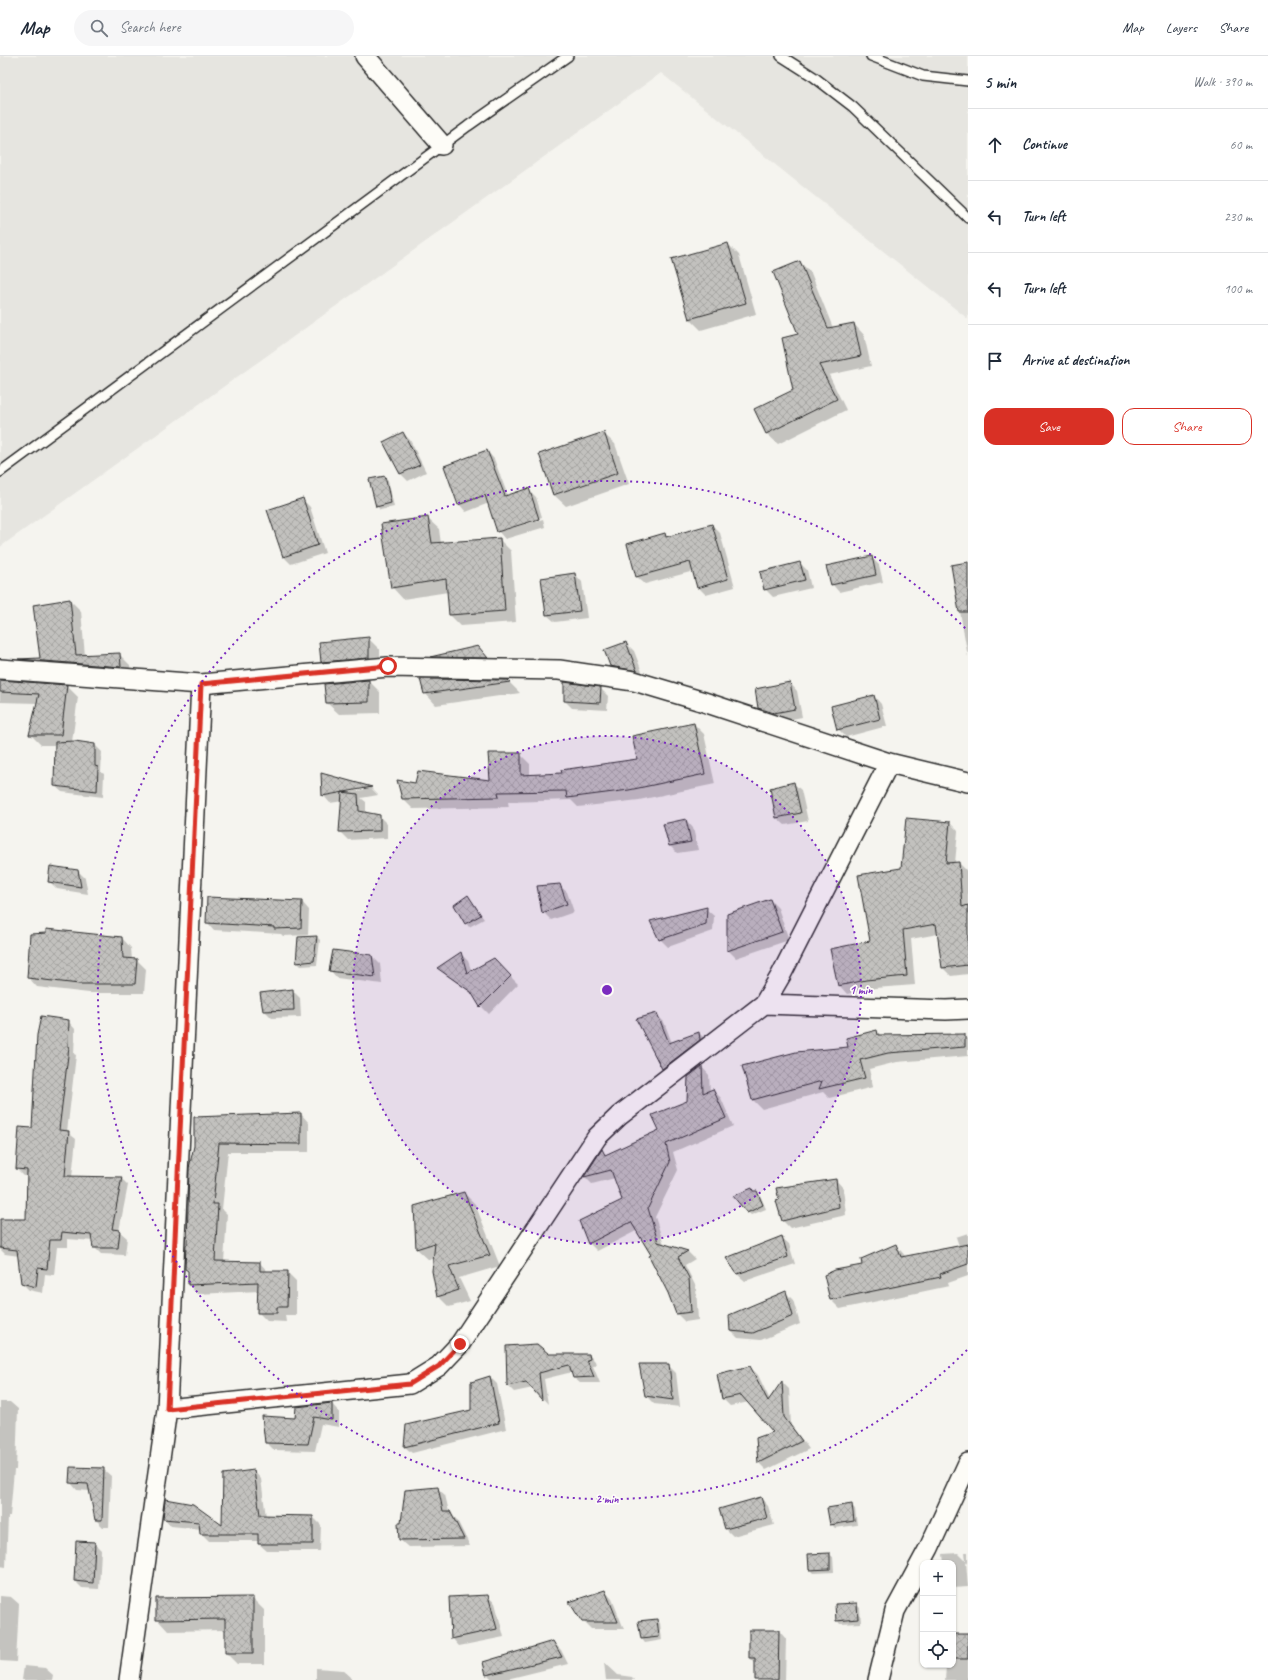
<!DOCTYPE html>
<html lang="en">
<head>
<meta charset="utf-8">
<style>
  body { margin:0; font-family:Caveat,sans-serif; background:#f6f6f7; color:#1f2937 }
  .controls { position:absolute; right:12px; bottom:12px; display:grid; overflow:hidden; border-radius:8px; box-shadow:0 1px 3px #0004 }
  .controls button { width:36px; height:36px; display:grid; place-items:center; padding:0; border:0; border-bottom:1px solid #e0e1e3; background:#fff; color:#1f2937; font:20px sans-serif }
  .stop { position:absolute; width:12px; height:12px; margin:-9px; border:3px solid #d93025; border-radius:50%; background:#fff }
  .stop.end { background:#d93025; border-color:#fff; box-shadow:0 1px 4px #0008 }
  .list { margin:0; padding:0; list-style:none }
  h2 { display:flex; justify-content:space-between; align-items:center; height:52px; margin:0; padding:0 16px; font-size:17px }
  h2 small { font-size:13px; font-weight:400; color:#747a83 }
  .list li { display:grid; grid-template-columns:26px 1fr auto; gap:12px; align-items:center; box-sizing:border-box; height:72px; padding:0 16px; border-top:1px solid #e0e1e3 }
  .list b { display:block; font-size:15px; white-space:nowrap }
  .list em { font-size:13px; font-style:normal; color:#747a83 }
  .actions { display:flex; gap:8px; padding:12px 16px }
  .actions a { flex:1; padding:9px 0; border:1px solid #d93025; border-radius:12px; text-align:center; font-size:14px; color:#d93025 }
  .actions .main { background:#d93025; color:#fff }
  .icon { flex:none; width:22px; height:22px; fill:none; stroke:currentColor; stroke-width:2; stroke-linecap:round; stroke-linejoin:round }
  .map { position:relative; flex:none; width:968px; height:1624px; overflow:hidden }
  header { display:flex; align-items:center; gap:24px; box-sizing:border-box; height:56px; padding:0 20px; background:#fff; border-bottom:1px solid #e0e1e3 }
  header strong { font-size:19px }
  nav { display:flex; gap:22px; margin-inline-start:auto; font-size:14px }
  .search { width:280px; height:36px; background:#f6f6f7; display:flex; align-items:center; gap:10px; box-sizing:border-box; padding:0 14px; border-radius:22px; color:#747a83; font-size:15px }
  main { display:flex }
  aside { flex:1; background:#fff }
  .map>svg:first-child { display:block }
</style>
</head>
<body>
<header>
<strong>Map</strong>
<div class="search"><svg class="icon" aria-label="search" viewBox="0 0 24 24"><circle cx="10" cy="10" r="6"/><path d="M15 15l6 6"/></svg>Search here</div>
<nav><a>Map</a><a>Layers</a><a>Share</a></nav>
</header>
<main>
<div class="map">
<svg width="968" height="1624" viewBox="0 0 968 1624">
  <defs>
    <pattern id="building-cross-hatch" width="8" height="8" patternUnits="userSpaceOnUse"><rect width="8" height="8" fill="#c2c1be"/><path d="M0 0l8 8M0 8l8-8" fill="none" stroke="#a7a6a3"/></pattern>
  </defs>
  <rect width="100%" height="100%" fill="#f5f4ef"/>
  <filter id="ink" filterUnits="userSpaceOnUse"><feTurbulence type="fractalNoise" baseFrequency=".025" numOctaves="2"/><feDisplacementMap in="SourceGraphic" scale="8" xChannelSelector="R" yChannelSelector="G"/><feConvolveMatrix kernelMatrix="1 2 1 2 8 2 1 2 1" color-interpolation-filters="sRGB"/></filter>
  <g filter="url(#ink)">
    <path fill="#e6e5e0" d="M 0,0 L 968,0 L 968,263 L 661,17 L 0,491 Z"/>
    <path fill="#0003" fill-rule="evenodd" d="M 728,188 L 739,199 L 756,258 L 701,274 L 690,263 L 672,204 Z
      M 800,206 L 811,217 L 833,272 L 854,268 L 864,279 L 871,310 L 829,319 L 846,354 L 778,388 L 767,378 L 755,354 L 794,334 L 800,279 Z
      M 403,377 L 410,384 L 426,416 L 408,425 L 401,418 L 384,386 Z
      M 603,377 L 615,388 L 629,428 L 566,450 L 554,439 Z
      M 487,395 L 494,403 L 508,440 L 529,434 L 536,441 L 542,461 L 501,473 L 501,475 L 543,463 L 545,471 L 505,483 L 498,475 L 489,447 L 466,456 L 459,448 Z
      M 384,421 L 388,424 L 394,451 L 380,454 L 377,450 Z
      M 302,443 L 310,451 L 325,497 L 291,508 L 284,501 Z
      M 427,462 L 439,473 L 441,488 L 499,483 L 511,495 L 516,566 L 461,570 L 450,559 L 448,536 L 403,543 L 392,531 Z
      M 712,469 L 720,477 L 735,531 L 706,539 L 698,531 L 694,515 L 645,528 L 637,521 L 628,488 L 665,478 L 668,482 Z
      M 871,501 L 879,509 L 883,526 L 839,536 L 832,528 Z
      M 800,507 L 807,514 L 811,532 L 773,541 L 765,533 Z
      M 968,507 L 968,601 L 952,510 Z
      M 575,518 L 582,526 L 587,562 L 555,566 L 547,559 Z
      M 70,544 L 81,555 L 85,600 L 119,598 L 130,609 L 131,621 L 29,614 L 20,604 L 41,603 Z
      M 368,582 L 380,594 L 380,613 L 334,617 L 322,606 Z
      M 626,587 L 634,595 L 644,621 L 619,618 L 611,610 Z
      M 478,591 L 498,613 L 442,612 L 432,601 Z
      M 0,625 L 67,630 L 78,641 L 72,686 L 95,689 L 102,696 L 101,716 L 104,718 L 103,741 L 62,736 L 55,730 L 56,689 L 41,689 L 30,678 L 38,647 L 0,646 Z
      M 369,625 L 380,636 L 380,657 L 339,658 L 327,647 Z
      M 508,625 L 520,637 L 436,649 L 425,637 Z
      M 790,627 L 797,635 L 802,661 L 782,665 L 767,660 L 759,652 Z
      M 600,632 L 608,640 L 607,654 L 572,652 L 565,645 Z
      M 874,640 L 881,648 L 887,670 L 846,681 L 838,673 Z
      M 694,668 L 704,678 L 715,728 L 639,744 L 578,751 L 571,744 L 508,746 L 509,751 L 413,753 L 403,743 L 416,728 L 491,725 L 520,698 L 530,708 L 530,719 L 563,718 L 638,704 Z
      M 322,718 L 371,732 L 378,739 L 361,742 L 366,746 L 366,758 L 379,760 L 387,768 L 387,782 L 348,784 L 340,776 L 343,745 L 330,747 L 323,739 ZM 363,732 L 364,734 L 328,739 L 328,737 Z
      M 793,727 L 801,734 L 808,765 L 785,769 L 777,762 Z
      M 686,764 L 693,772 L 698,794 L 677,797 L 670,790 Z
      M 950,767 L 958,775 L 955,807 L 959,807 L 968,816 L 968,918 L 951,920 L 942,911 L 938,878 L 911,883 L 915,929 L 875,932 L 847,938 L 839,929 L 871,886 L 902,812 Z
      M 78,815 L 85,822 L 88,838 L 57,833 L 49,825 Z
      M 559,829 L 567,836 L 574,856 L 551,864 L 543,856 Z
      M 467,840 L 484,863 L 469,871 L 466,867 Z
      M 770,844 L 778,852 L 789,884 L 736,902 L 728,894 Z
      M 302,846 L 309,854 L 308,879 L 283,880 L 281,878 L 214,874 L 207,866 Z
      M 706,853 L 714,860 L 713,875 L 668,891 L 660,883 Z
      M 317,881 L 320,884 L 317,909 L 301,910 L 298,907 L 299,882 Z
      M 122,882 L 131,892 L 132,904 L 137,904 L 146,913 L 144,937 L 89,937 L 37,931 L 28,921 Z
      M 461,898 L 468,905 L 472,916 L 493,903 L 518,928 L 489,958 L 481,950 L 474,939 L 446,919 L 439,912 Z
      M 372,900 L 380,908 L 382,928 L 337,922 L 330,914 Z
      M 292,934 L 300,942 L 301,961 L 272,962 L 264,954 Z
      M 656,958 L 664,966 L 672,987 L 699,977 L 707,985 L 670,1020 L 663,1012 Z
      M 68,965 L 75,973 L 74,998 L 76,999 L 67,1076 L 76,1083 L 72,1121 L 121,1122 L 128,1129 L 119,1175 L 127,1182 L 125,1199 L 101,1198 L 94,1191 L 93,1185 L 68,1183 L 68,1191 L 57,1191 L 54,1219 L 45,1218 L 43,1237 L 29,1234 L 22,1227 L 19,1200 L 5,1198 L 0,1193 L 0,1164 L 27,1164 L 28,1120 L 24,1120 L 17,1113 L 33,1073 Z
      M 877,975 L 881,980 L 964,979 L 968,983 L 968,1000 L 897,1006 L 869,1013 L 873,1031 L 829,1042 L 823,1036 L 762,1053 L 752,1043 L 849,992 Z
      M 702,1011 L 709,1019 L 710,1036 L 713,1034 L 721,1042 L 733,1070 L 673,1096 L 678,1114 L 655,1161 L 664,1188 L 688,1196 L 695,1203 L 685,1209 L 696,1231 L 698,1264 L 685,1266 L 677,1258 L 653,1200 L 638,1174 L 597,1195 L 589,1187 L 623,1144 L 615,1122 L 592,1128 L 585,1121 L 602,1095 L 607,1099 L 660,1075 L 688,1045 Z
      M 301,1058 L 309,1067 L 309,1096 L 228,1096 L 222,1153 L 227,1158 L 224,1206 L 260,1207 L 268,1216 L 287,1216 L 296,1225 L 296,1259 L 285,1259 L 286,1266 L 267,1265 L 258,1256 L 259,1235 L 197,1238 L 189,1229 L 188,1190 L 195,1090 Z
      M 579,1084 L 582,1084 L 590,1091 L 588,1094 Z
      M 836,1124 L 843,1132 L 846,1159 L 790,1172 L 783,1165 Z
      M 751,1133 L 760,1139 L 766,1153 L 751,1159 L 748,1156 Z
      M 464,1137 L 475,1148 L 500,1210 L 459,1222 L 470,1245 L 449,1251 L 438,1240 L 434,1202 L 429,1204 L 417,1193 L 415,1151 Z
      M 968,1177 L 968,1220 L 948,1227 L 949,1230 L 840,1253 L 831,1244 L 864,1209 L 896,1189 L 906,1201 L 959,1190 L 956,1181 Z
      M 781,1181 L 789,1188 L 795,1208 L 745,1225 L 737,1218 Z
      M 785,1236 L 793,1244 L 800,1268 L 761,1284 L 738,1282 L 731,1275 Z
      M 548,1299 L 589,1299 L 595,1305 L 596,1309 L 593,1310 L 600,1327 L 580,1327 L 573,1321 L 572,1316 L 544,1323 L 548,1348 L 533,1332 L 514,1336 L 508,1330 Z
      M 668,1309 L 676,1317 L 680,1351 L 654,1348 L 646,1340 Z
      M 750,1311 L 758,1319 L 770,1344 L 782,1326 L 789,1333 L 791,1369 L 809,1393 L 766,1414 L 759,1407 L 757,1382 L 775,1377 L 749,1346 L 730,1350 L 723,1343 Z
      M 490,1321 L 497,1328 L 506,1373 L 412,1397 L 405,1391 L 472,1355 Z
      M 0,1346 L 10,1346 L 18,1353 L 16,1414 L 14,1414 L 10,1460 L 8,1460 L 6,1511 L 0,1510 Z
      M 332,1348 L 339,1356 L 339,1371 L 321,1368 L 315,1395 L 274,1394 L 266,1386 L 296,1363 Z
      M 103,1413 L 111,1420 L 109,1471 L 103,1471 L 96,1464 L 90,1435 L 77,1434 L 70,1426 Z
      M 254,1415 L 261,1423 L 266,1461 L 313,1461 L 321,1469 L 320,1495 L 267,1495 L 259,1488 L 259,1485 L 209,1485 L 201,1477 L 201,1473 L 171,1470 L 164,1462 L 166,1444 L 223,1471 Z
      M 437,1432 L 445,1439 L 449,1456 L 457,1464 L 470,1490 L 408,1491 L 400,1484 L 402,1468 Z
      M 761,1442 L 768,1450 L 774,1469 L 733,1480 L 726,1473 L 720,1454 Z
      M 851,1449 L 855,1453 L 857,1469 L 835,1472 L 831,1468 Z
      M 77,1486 L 94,1487 L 101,1494 L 99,1533 L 82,1532 L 75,1525 Z
      M 965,1496 L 968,1496 L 968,1508 L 966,1505 L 968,1531 L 953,1532 L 953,1507 L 944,1507 L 943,1498 L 958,1497 L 966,1505 Z
      M 829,1498 L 833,1501 L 834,1516 L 814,1517 L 810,1513 Z
      M 605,1535 L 612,1543 L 624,1573 L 591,1573 L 583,1565 Z
      M 0,1540 L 11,1541 L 19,1548 L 16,1606 L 0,1605 Z
      M 487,1540 L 495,1547 L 504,1581 L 459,1590 L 452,1582 Z
      M 252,1542 L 264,1554 L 264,1608 L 237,1608 L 226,1597 L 226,1574 L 168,1575 L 157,1563 Z
      M 856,1548 L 860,1552 L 861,1567 L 840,1568 L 837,1564 Z
      M 656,1564 L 660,1567 L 662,1584 L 645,1587 L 642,1583 L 640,1566 Z
      M 779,1575 L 786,1583 L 785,1624 L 756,1624 L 756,1608 L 750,1602 Z
      M 953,1579 L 968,1579 L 968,1624 L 945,1624 L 946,1610 L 944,1609 L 953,1609 Z
      M 553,1586 L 561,1594 L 568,1608 L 503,1624 L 493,1624 L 487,1618 Z
      M 604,1606 L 618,1619 L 632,1621 L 634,1624 L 606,1624 Z
      M 24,1610 L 45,1612 L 53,1619 L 52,1624 L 22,1624 Z
      M 316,1612 L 343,1614 L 351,1621 L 351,1624 L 316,1624 Z"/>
    <path fill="url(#building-cross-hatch)" stroke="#2b2b2b" d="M 728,187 L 746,247 L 689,263 L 671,203 Z
      M 800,205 L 828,272 L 854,267 L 861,300 L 819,309 L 837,343 L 766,378 L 754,353 L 793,334 L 782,282 L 798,278 L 773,216 Z
      M 403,376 L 420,409 L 400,418 L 383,386 Z
      M 604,376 L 618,417 L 553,439 L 539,398 Z
      M 487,394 L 505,440 L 529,432 L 539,463 L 497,476 L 485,439 L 458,449 L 444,410 Z
      M 385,420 L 391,447 L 376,451 L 369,423 Z
      M 303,442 L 318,489 L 283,501 L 267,454 Z
      M 428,461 L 432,487 L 500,482 L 505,555 L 449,559 L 446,523 L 391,532 L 381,468 Z
      M 712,468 L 728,523 L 697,532 L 690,506 L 636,521 L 627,488 L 665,477 L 666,481 Z
      M 872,500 L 876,519 L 831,529 L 826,510 Z
      M 800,506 L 805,524 L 764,534 L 760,516 Z
      M 968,506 L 968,556 L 959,556 L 951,509 Z
      M 575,517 L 580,555 L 546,559 L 541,522 Z
      M 70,543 L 76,599 L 120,597 L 121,611 L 18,603 L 40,602 L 33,549 Z
      M 369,581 L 369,602 L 321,606 L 319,586 Z
      M 626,586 L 637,615 L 610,610 L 604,594 Z
      M 478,590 L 488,602 L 430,601 Z
      M 420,623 L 508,624 L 510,626 L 424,638 Z
      M 0,624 L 67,629 L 61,679 L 29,679 L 39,638 L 0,636 Z
      M 369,624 L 369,646 L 326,647 L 324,628 Z
      M 564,626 L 601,631 L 600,647 L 564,645 Z
      M 790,626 L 795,653 L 774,657 L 758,652 L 755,633 Z
      M 874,639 L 880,663 L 837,674 L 831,650 Z
      M 694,667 L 705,718 L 629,734 L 567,742 L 566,735 L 498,736 L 499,741 L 402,743 L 397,724 L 415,727 L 418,715 L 490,724 L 488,697 L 521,697 L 521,719 L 562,717 L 561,714 L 637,703 L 632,680 Z
      M 75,685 L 95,688 L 95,710 L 98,711 L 97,735 L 54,730 L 55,686 Z
      M 321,717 L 372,731 L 322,740 Z
      M 794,726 L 801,757 L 776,762 L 770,732 Z
      M 342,736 L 358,738 L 359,755 L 380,759 L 380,775 L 339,776 Z
      M 906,762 L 950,766 L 946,807 L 959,806 L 962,851 L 968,849 L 968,909 L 942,912 L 936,868 L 903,874 L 907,920 L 866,924 L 838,930 L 830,893 L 870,885 L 858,819 L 901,812 Z
      M 686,763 L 691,786 L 669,790 L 663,768 Z
      M 50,810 L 78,814 L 81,831 L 48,826 Z
      M 560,828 L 567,848 L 542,857 L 537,830 Z
      M 468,839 L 481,859 L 465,868 L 454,849 Z
      M 207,841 L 302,845 L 301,872 L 274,873 L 274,871 L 206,867 Z
      M 770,843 L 782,876 L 727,895 L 727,858 Z
      M 707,851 L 706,868 L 659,884 L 650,865 Z
      M 46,873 L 122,881 L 123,902 L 137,903 L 135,928 L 79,928 L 27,922 L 30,878 L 46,877 Z
      M 317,880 L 314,905 L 296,907 L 298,881 Z
      M 333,894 L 372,899 L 375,921 L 329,915 Z
      M 461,896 L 467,917 L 494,902 L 511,920 L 480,951 L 471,936 L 437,912 Z
      M 293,933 L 294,954 L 263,955 L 260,937 Z
      M 657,957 L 669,987 L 699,976 L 700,984 L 662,1013 L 636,963 Z
      M 41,960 L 69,964 L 68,991 L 69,991 L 59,1074 L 69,1075 L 65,1120 L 122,1121 L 112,1173 L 120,1174 L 118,1192 L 93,1192 L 91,1179 L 62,1176 L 61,1184 L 50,1184 L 47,1213 L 38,1212 L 36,1231 L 21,1227 L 17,1194 L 0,1192 L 0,1163 L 26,1163 L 27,1114 L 16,1113 L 19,1071 L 32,1072 L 37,979 Z
      M 877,974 L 878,979 L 965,978 L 965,991 L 888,997 L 860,1004 L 865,1022 L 819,1033 L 822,1025 L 752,1044 L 742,1010 L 796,996 L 848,991 L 846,982 Z
      M 702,1010 L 703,1037 L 713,1033 L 726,1062 L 666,1088 L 670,1106 L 648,1152 L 658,1186 L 688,1195 L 678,1201 L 689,1222 L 691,1256 L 676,1258 L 668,1237 L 649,1200 L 651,1199 L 631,1166 L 588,1188 L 579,1165 L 622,1144 L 611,1114 L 584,1121 L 602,1093 L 605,1099 L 659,1074 L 652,1059 L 687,1045 L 688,1021 Z
      M 301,1057 L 301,1088 L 219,1087 L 213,1148 L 218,1148 L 215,1205 L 260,1206 L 260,1215 L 288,1215 L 287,1251 L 277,1251 L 277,1257 L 257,1257 L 258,1226 L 188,1229 L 188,1215 L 185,1213 L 186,1189 L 187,1189 L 189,1112 L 194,1090 L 194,1061 Z
      M 836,1123 L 839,1151 L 782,1165 L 776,1145 L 779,1144 L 776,1132 Z
      M 752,1132 L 753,1135 L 757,1135 L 763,1149 L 747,1157 L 733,1140 Z
      M 464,1136 L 490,1199 L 449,1210 L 459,1234 L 437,1241 L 432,1215 L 435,1187 L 416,1193 L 414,1150 Z
      M 782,1180 L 788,1201 L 737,1218 L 726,1202 Z
      M 896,1188 L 901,1201 L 968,1188 L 968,1208 L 940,1218 L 941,1221 L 830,1244 L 824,1219 L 835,1214 L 862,1209 L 861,1203 Z
      M 786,1235 L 793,1260 L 753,1277 L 730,1275 L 729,1259 Z
      M 537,1288 L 549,1298 L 589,1298 L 590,1303 L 587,1304 L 594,1321 L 573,1322 L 569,1309 L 539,1317 L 542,1344 L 526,1326 L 507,1330 L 506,1290 Z
      M 639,1308 L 669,1308 L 673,1344 L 645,1340 Z
      M 750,1310 L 768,1345 L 782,1325 L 784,1361 L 802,1385 L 758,1407 L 756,1382 L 773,1376 L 741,1339 L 722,1343 L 717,1318 Z
      M 490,1320 L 499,1367 L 404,1391 L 406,1369 L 471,1354 L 471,1326 Z
      M 332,1347 L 332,1364 L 314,1361 L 308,1388 L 265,1387 L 262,1360 L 295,1362 L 296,1351 Z
      M 70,1411 L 104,1412 L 102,1464 L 95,1464 L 88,1428 L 69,1427 Z
      M 254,1414 L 260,1459 L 313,1460 L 313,1488 L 258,1488 L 258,1478 L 200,1478 L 199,1466 L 163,1463 L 165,1443 L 193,1448 L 222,1469 L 223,1418 Z
      M 438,1431 L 443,1455 L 450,1455 L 464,1483 L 399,1484 L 398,1467 L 401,1467 L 405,1434 Z
      M 761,1441 L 767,1462 L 725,1473 L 719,1453 Z
      M 852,1448 L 854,1465 L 830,1469 L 827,1452 Z
      M 76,1485 L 95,1486 L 93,1527 L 74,1525 Z
      M 830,1497 L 830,1513 L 809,1514 L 808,1498 Z
      M 605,1534 L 618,1566 L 582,1566 L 569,1546 Z
      M 488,1539 L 497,1573 L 451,1583 L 449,1541 Z
      M 253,1541 L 253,1597 L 225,1597 L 225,1563 L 156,1564 L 156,1542 Z
      M 857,1547 L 858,1563 L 836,1565 L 835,1548 Z
      M 657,1563 L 659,1581 L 641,1583 L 638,1565 Z
      M 749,1574 L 779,1574 L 778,1624 L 755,1624 L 755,1602 L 749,1602 Z
      M 953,1578 L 968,1578 L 968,1603 L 953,1603 Z
      M 553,1585 L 562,1601 L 486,1619 L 483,1606 Z"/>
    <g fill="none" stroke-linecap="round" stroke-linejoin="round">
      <defs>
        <path id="service" d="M 781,0 L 814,21 L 853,51 L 968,162
          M 871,0 L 923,20 L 968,25
          M 0,416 L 468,70 L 568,0"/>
        <path id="minor" d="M 365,0 L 442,89
          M 0,613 L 201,628 L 388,611 L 559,614 L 634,625 L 701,645 L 889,707 L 968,726
          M 764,948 L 946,954 L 968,953
          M 167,1353 L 410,1328 L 439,1310 L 460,1288 L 597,1081 L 619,1060 L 764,948 L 781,919 L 889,707
          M 129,1624 L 167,1353 L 201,628
          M 878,1624 L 895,1555 L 929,1492 L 968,1407"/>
      </defs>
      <use href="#service" stroke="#2b2b2b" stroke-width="12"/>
      <use href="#minor" stroke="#2b2b2b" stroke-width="22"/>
      <use href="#service" stroke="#fdfcf7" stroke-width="9"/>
      <use href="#minor" stroke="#fdfcf7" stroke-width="19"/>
    </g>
  </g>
  <g fill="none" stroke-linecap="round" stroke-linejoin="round" filter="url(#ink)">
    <path stroke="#d93025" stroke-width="5" d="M 388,610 L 201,628 L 167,1353 L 410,1328 L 439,1310 L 460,1288"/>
  </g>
  <circle cx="607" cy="934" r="254" fill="#7b2cbf" fill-opacity=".12"/>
  <g fill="none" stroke="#7b2cbf" stroke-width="2" stroke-dasharray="2 4">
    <circle cx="607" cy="934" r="254"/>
    <path d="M967 1294A509 509 0 1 1 967 574"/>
  </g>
  <circle cx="607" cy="934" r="6" fill="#7b2cbf" stroke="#fdfcf7" stroke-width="2"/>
  <g font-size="12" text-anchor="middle" font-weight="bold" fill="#7b2cbf" stroke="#fdfcf7" stroke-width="3.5" stroke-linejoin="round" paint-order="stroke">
    <text x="861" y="938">1 min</text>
    <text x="607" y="1447">2 min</text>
  </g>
</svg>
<div class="controls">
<button>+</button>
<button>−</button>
<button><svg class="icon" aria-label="locate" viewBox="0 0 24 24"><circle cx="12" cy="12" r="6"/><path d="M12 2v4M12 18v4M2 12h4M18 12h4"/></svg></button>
</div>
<div class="stop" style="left:388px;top:610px"></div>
<div class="stop end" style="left:460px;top:1288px"></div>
</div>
<aside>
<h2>5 min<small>Walk · 390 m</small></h2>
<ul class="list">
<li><svg class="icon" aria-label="ahead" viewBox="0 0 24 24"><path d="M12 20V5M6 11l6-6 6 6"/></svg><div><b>Continue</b></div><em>60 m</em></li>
<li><svg class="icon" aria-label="left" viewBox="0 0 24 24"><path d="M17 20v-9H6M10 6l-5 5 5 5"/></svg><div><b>Turn left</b></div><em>230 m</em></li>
<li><svg class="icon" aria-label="left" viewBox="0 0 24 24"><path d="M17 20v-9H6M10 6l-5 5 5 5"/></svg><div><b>Turn left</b></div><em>100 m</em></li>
<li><svg class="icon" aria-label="arrive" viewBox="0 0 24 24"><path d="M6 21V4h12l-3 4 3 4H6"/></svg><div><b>Arrive at destination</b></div></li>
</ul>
<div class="actions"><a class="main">Save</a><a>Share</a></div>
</aside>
</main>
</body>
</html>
